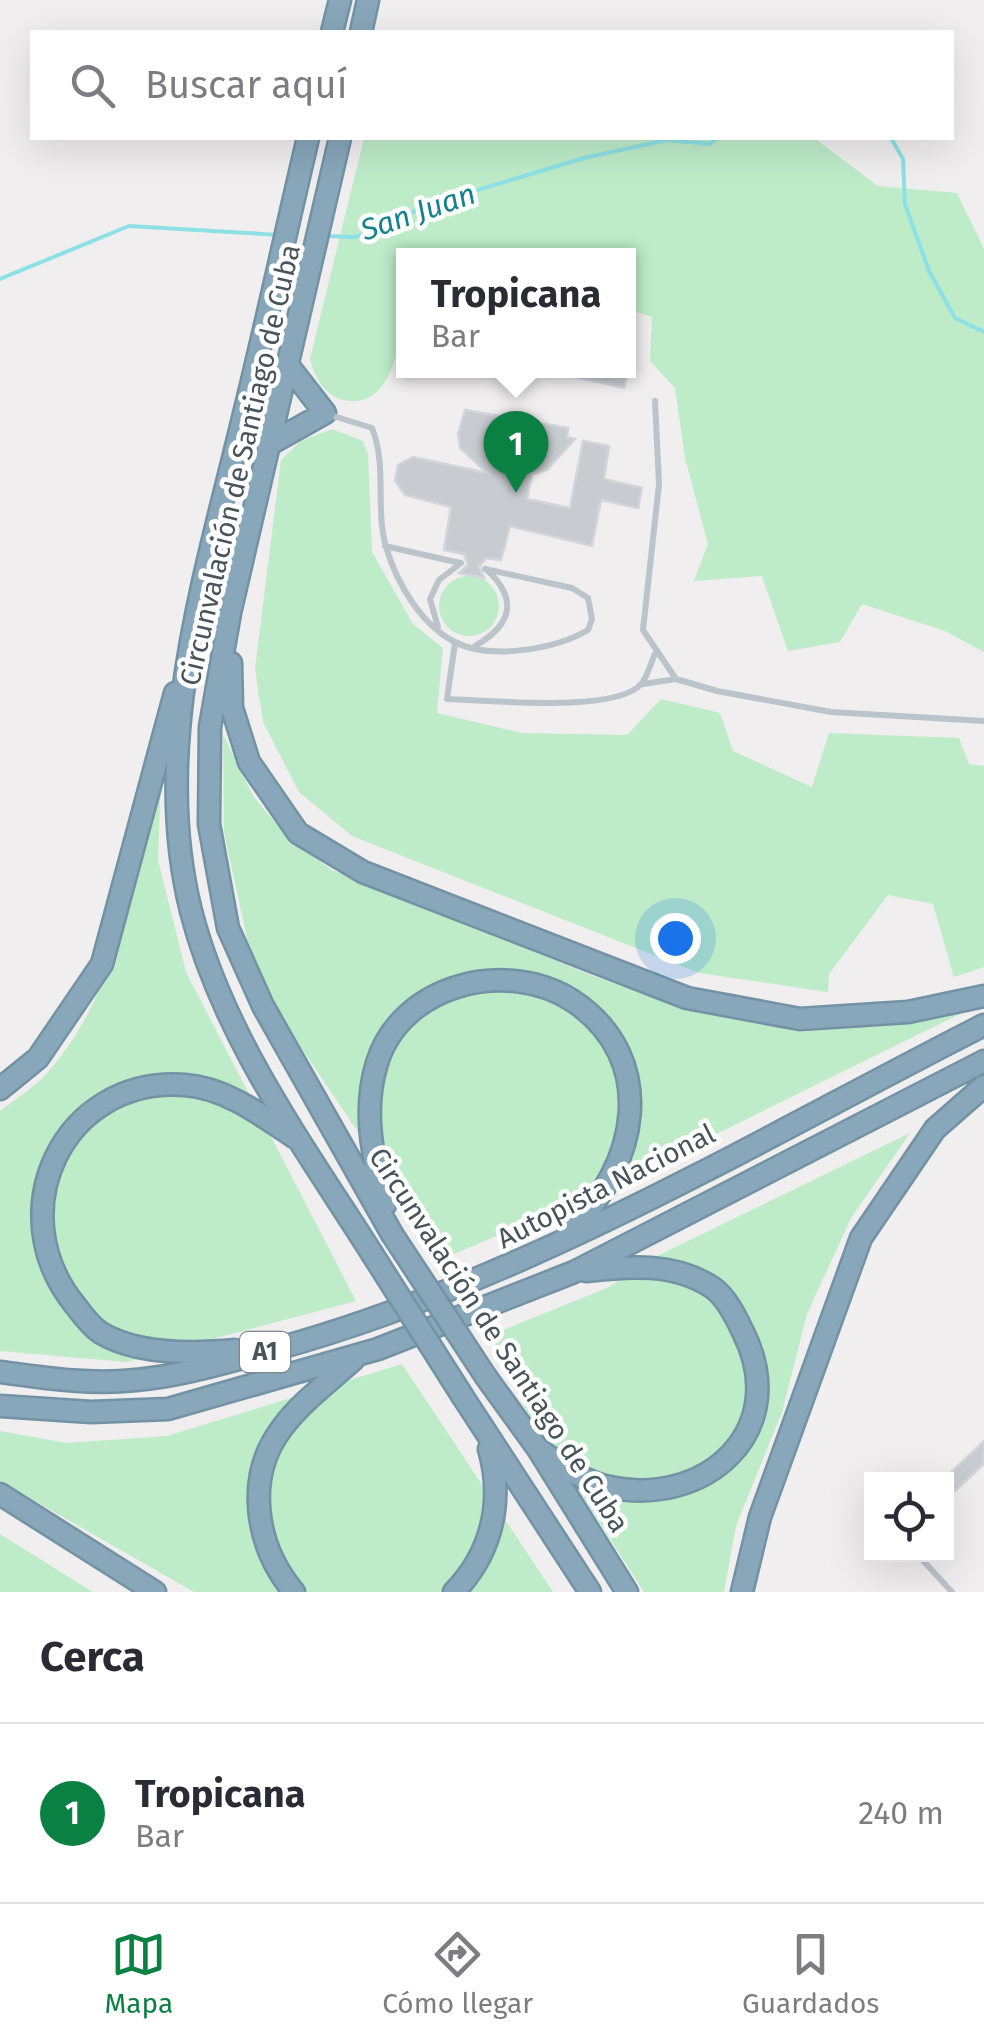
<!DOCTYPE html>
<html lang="es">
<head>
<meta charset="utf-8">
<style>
  body { margin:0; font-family:"Fira Sans",sans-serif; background:#f2f2f3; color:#2b2b33 }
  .controls { position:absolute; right:30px; bottom:30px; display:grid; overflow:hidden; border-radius:0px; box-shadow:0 10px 40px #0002 }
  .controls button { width:90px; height:90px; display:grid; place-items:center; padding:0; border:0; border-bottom:2px solid #e1e1e2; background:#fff; color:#2b2b33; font:50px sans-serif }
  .you { position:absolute; left:675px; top:938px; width:35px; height:35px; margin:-25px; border:8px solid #fff; border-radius:50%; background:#1a73e8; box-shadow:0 0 0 15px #1a73e833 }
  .badge { display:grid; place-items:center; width:65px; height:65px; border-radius:50%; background:#0b8043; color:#fff; font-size:32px; font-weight:700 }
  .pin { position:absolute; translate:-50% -82px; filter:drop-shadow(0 2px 5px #0008) }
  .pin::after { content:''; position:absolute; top:52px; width:35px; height:30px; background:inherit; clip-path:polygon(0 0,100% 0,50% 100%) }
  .popup { position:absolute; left:396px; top:248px; width:240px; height:130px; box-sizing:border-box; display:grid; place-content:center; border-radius:0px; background:#fff; filter:drop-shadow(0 2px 8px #0005); font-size:32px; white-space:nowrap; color:#7c7c81 }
  .popup b { font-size:38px; color:#2b2b33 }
  .popup::after { content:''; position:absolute; left:50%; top:100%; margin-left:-20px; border:20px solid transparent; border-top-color:#fff }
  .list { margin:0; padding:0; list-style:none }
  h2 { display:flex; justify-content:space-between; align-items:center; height:130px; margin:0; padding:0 40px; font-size:42px }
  h2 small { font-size:32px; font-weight:400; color:#7c7c81 }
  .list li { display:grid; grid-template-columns:65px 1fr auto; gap:30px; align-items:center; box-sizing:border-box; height:180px; padding:0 40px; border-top:2px solid #e1e1e2 }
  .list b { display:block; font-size:38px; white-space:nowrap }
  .list p { margin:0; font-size:32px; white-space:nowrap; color:#7c7c81 }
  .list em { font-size:32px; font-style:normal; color:#7c7c81 }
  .icon { flex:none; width:55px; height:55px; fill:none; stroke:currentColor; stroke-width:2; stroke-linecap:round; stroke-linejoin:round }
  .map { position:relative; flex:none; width:984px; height:1592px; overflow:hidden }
  .search { position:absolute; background:#fff; box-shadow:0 10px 40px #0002; left:30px; right:30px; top:30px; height:110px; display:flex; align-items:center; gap:25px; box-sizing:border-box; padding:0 35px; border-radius:0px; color:#7c7c81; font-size:38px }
  .sheet { height:310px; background:#fff }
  nav { display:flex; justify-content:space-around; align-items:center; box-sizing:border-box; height:140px; border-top:2px solid #e1e1e2; background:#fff; font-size:28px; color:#7c7c81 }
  nav a { display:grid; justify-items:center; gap:5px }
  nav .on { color:#0b8043 }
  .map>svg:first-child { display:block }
</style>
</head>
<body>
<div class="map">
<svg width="984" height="1592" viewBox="0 0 984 1592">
  <rect width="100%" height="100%" fill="#f0eeee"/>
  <path fill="#beecc9" d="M 364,138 L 814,138 L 878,186 L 957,193 L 984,249 L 984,652 L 945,631 L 862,604 L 840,642 L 788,651 L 762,576 L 694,581 L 708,544 L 685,458 L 675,388 L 650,361 L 652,317 L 629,309 L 628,255 L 404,255 C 404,295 407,405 350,401 C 326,399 316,380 310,359 Z
    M 332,429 L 363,441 L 368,454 L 372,552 L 413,624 L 443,648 L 437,713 L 522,733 L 627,735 L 661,699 L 720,713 L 733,751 L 812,787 L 829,733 L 959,738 L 969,764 L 984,766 L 984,967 L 954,977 L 933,904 L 888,895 L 829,974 L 828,992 L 699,973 L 352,836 L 299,792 L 263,722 L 255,669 L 281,460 L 301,441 Z
    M439 606a30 30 0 1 1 60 0a30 30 0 1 1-60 0Z
    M 223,734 L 253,796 L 290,840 L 332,870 L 593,976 L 689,1009 L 803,1032 L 966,1011 L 590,1196 L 433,1263 L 381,1166 L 273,1006 L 251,957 L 224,832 Z
    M 161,777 L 158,860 L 186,972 L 356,1301 L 126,1362 L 0,1351 L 0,1111 C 15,1099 35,1087 48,1072 C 118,993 135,876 161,777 Z
    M 910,1133 L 851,1218 L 807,1314 L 782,1412 L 736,1526 L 724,1592 L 644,1592 L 554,1451 L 539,1438 L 491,1335 L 607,1288 L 655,1257 Z
    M 402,1364 L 553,1592 L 194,1592 L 0,1481 L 0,1431 L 67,1443 L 167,1436 Z
    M 0,1534 L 88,1589 L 93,1592 L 0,1592 Z"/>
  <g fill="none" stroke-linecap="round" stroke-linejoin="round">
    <path stroke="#8de1e6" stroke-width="4" d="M 891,138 L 903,159 L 905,204 L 929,271 L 955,318 L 984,332
      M 324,236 L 354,237 L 387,228 L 421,207 L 584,158 L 667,140 L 710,144 L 717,138
      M 0,279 L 129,226 L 279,235"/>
  </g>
  <path fill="#c8ccd0" stroke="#d2d5d9" stroke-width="2.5" d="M 568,370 L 628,370 L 624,388 L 567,375 Z
    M 465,410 L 568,428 L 567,437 L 575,439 L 547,470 L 532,474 L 527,499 L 570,508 L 583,441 L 609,446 L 604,479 L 642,488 L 638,508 L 601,500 L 592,546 L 510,526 L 501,560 L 486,558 L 479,567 L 484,578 L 459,573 L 468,565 L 464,554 L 444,550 L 451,507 L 405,495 L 395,481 L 398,465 L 413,457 L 487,473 L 460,448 L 458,434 Z
    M 984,1441 L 984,1464 L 955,1491 L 944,1479 Z"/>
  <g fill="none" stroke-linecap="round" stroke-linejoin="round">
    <defs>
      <path id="motorway" d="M 332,32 L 340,0
        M 361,32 L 368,0
        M 308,138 C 286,231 266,325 243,418 C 205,576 150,748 191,911 C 223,1036 303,1145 371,1252
        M 340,138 L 230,613 L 210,727 L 209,824 L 228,928 L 263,1006 L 392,1234
        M 268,445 L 325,413 L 287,364
        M 231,663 L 232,708 L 249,762 L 298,833 L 363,872 L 687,998 L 800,1019 L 908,1012 L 984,996
        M 0,1089 L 38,1058 L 102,964 L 175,693
        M 385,1205 C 373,1158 362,1111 377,1063 C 401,984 507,958 573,1001 C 660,1059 638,1168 570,1229
        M 235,1350 C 193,1354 138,1355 101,1333 C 91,1327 82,1314 75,1305 C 0,1213 62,1076 185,1085 C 226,1088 261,1115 294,1137
        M 0,1372 C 45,1378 90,1385 136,1380 C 183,1376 230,1361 276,1349 C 526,1280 754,1142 984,1025
        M 486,1377 L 538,1449 L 627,1592
        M 463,1397 L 590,1592
        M 0,1406 L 91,1412 L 168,1409 L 378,1349 L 574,1272 L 984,1061
        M 538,1449 C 560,1464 579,1479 605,1486 C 704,1510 793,1431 743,1332 C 736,1317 726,1297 713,1288 C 675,1262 628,1266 586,1271
        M 0,1494 L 155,1592
        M 294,1592 C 256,1547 244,1478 282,1428 C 301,1402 330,1381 354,1359
        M 454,1592 C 492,1553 504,1501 489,1449
        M 742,1592 L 760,1517 L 861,1238 L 935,1129 L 984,1086"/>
    </defs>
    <use href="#motorway" stroke="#7393a5" stroke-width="25"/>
    <path stroke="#bac4ca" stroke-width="6" d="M 655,401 L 659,484 L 643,630 L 676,679 L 717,691 L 831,712 L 984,721
      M 327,414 L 372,428 C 388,468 374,510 387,550 C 397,583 421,624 453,641 C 489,661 556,649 588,630 L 592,619 L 588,598 L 572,588 L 485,569
      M 385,546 L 460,563
      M 438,627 L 430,599 L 439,580 L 461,563
      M 455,643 L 447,699 C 486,700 618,714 642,683 C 648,675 651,662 655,654
      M 475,646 C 512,625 519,599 486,569
      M 643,684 L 676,679
      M 917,1554 L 952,1592"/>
    <use href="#motorway" stroke="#88a7ba" stroke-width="20"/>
    <defs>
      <path id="motorway-bridge" d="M 392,1234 L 486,1377
        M 371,1252 L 463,1397"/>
    </defs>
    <use href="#motorway-bridge" stroke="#7393a5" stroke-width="25" stroke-linecap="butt"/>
    <use href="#motorway-bridge" stroke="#88a7ba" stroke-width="20"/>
  </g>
  <g text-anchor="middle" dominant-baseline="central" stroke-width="9" stroke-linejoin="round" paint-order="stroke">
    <rect fill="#fff" stroke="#7e878c" stroke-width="2.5" x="240" y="1332" width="50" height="40" rx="8"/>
    <g font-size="25" font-weight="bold" fill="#47545a">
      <text x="265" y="1352">A1</text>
    </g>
    <g font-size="28" fill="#47545a" stroke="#fff">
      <text transform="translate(240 465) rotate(-77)">Circunvalación de Santiago de Cuba</text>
      <text transform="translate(606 1186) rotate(-27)">Autopista Nacional</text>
      <text transform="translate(499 1340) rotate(57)">Circunvalación de Santiago de Cuba</text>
    </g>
    <g font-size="30" font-style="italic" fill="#14828a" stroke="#fff">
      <text transform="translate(418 212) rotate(-19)">San Juan</text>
    </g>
  </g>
</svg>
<div class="controls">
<button><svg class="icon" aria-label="locate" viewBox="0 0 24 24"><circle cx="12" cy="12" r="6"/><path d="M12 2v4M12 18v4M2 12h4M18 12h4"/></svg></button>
</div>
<div class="you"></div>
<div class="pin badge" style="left:516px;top:493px">1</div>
<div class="popup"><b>Tropicana</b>Bar</div>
<div class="search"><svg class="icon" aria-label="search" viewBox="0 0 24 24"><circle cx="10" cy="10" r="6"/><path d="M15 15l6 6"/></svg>Buscar aquí</div>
</div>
<section class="sheet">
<h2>Cerca<small></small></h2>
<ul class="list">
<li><span class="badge">1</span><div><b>Tropicana</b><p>Bar</p></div><em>240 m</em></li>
</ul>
</section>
<nav>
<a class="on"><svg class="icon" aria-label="map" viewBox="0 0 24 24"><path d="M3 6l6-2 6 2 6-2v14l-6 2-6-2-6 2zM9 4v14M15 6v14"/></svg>Mapa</a>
<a><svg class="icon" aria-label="directions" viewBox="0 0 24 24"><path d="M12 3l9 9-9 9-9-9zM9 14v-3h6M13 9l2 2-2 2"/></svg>Cómo llegar</a>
<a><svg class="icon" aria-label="saved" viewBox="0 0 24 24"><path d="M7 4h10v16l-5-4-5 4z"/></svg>Guardados</a>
</nav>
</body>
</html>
